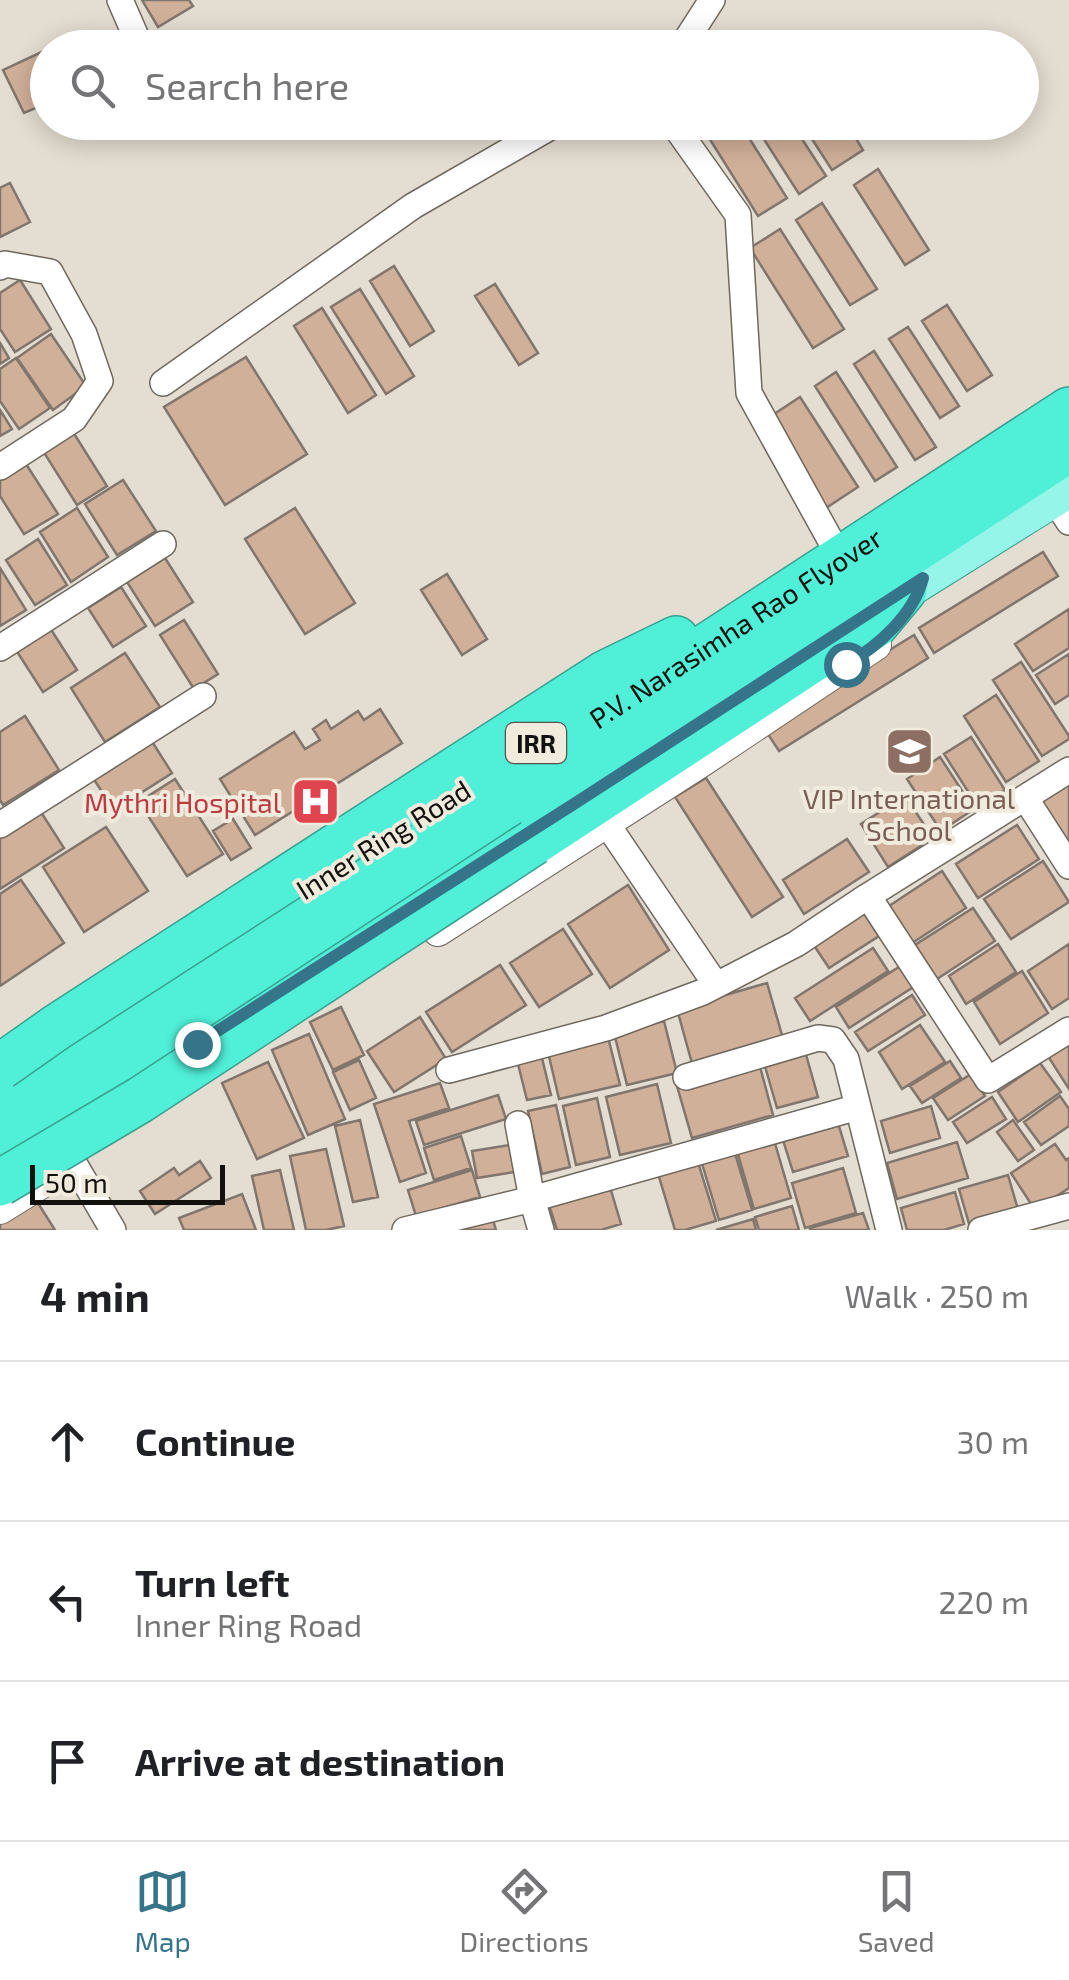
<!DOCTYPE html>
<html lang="en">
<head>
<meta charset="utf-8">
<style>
  body { margin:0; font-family:"Exo 2",sans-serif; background:#f6f6f6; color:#202124 }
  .scale { position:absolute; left:30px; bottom:25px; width:195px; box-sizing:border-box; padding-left:10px; border:5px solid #13110d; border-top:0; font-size:28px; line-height:35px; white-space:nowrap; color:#13110d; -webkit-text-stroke:8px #f1ebde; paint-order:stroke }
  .stop { position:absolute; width:30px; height:30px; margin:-22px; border:8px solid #367589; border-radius:50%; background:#fff }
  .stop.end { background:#367589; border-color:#fff; box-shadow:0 2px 10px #0008 }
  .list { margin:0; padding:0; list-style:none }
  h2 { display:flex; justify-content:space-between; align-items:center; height:130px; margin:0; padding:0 40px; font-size:42px }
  h2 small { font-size:32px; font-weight:400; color:#757577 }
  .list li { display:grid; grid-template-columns:65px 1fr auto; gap:30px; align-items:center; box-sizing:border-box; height:160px; padding:0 40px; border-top:2px solid #e0e0e0 }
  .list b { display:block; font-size:38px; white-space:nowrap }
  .list p { margin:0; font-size:32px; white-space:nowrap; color:#757577 }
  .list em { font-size:32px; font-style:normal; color:#757577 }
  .icon { flex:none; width:55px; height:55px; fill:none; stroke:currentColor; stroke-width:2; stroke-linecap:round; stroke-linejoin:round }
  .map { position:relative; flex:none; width:1069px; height:1230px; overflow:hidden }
  .search { position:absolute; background:#fff; box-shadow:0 5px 25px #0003; left:30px; right:30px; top:30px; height:110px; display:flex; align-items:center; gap:25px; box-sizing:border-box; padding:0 35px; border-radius:55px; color:#757577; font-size:38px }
  .sheet { height:610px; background:#fff }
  nav { display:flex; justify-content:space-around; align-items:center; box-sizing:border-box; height:140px; border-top:2px solid #e0e0e0; background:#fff; font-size:28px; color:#757577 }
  nav a { display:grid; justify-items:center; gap:5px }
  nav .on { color:#367589 }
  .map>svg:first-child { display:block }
</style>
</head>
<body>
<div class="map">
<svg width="1069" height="1230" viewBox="0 0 1069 1230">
  <rect width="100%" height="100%" fill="#e4ddd1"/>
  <path fill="#d1b099" stroke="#81766e" stroke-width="2.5" d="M 142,0 L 189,0 L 193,6 L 158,27 Z
    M 74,36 L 79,48 L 50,48 Z
    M 48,49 L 48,103 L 24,113 L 3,70 Z
    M 699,122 L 739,122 L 787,198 L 758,216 Z
    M 753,122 L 791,122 L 826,176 L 799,194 Z
    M 801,122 L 846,122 L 863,150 L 832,170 Z
    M 878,169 L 929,250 L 905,265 L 854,185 Z
    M 10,183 L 30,222 L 0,237 L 0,188 Z
    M 822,203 L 877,289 L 850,305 L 796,220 Z
    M 780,229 L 844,329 L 813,348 L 750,248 Z
    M 394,266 L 434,331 L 410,346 L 370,281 Z
    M 20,280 L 51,329 L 15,352 L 0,329 L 0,293 Z
    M 495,284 L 538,353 L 519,365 L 475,296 Z
    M 360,289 L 414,376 L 386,394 L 331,307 Z
    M 947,305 L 992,375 L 967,391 L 922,321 Z
    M 322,308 L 376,395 L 348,413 L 294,326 Z
    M 908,327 L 959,406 L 940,418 L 889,339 Z
    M 51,334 L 86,386 L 53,410 L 17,358 Z
    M 0,343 L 9,358 L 0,364 Z
    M 874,351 L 936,447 L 915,460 L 854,364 Z
    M 246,357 L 307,454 L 225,505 L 164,407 Z
    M 16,358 L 50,408 L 19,429 L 0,401 L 0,369 Z
    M 836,372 L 897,467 L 875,481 L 815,386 Z
    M 800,397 L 858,487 L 826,508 L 768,418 Z
    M 0,410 L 12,429 L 0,436 Z
    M 73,432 L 107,486 L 77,505 L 43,451 Z
    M 26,464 L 58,514 L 24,534 L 0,496 L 0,480 Z
    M 123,480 L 156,531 L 117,555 L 85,504 Z
    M 77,508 L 108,557 L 71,582 L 40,532 Z
    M 295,508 L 355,603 L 305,634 L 245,539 Z
    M 38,539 L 67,585 L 35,605 L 6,560 Z
    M 1043,552 L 1058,576 L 934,653 L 919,628 Z
    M 165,558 L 193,602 L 155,626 L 127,582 Z
    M 0,568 L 26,610 L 0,626 Z
    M 447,574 L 487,639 L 462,655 L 421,590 Z
    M 121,587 L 146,626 L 113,647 L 88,608 Z
    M 1069,609 L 1069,648 L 1033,671 L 1015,644 Z
    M 184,620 L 218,674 L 194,689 L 160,635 Z
    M 50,628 L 77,670 L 43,692 L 16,650 Z
    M 914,635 L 928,658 L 779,751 L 764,728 Z
    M 125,653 L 160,707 L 105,742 L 71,688 Z
    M 1069,654 L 1069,695 L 1055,704 L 1036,675 Z
    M 1021,662 L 1069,736 L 1069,739 L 1042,756 L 993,680 Z
    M 996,695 L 1039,761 L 1006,782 L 964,716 Z
    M 380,709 L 402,743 L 255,835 L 220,779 L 294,732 L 305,749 L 320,740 L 313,729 L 326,720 L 331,729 L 358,711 L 364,720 Z
    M 25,716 L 59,770 L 3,805 L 0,800 L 0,732 Z
    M 971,737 L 1005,790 L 978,807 L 944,754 Z
    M 151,740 L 172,773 L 114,810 L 93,778 Z
    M 940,757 L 974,809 L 941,831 L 907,779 Z
    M 706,778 L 783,897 L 752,917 L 675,797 Z
    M 175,779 L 223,854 L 187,876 L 139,802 Z
    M 1069,784 L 1069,853 L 1038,804 Z
    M 905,796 L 933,838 L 888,867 L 861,824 Z
    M 39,809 L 64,848 L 0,889 L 0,834 Z
    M 233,819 L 251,848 L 231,860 L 213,831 Z
    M 1017,825 L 1039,859 L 978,898 L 956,864 Z
    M 106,827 L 148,891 L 84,932 L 43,867 Z
    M 847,839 L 869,872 L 804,914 L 783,880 Z
    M 1043,861 L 1069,902 L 1011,939 L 984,899 Z
    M 942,871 L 966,908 L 906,947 L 883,910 Z
    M 21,880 L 64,943 L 0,986 L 0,894 Z
    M 628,885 L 669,950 L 610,988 L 568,924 Z
    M 859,905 L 879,936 L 829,968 L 809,938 Z
    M 973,908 L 995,941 L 937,979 L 915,945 Z
    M 563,929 L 592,974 L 539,1007 L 510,963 Z
    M 998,944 L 1016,972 L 966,1004 L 949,976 Z
    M 1069,944 L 1069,998 L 1052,1009 L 1028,971 Z
    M 873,948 L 888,971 L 810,1021 L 795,998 Z
    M 500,965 L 526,1005 L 452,1052 L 426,1012 Z
    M 902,965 L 915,986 L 849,1028 L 836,1007 Z
    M 1022,971 L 1048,1013 L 1000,1044 L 974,1002 Z
    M 767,983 L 784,1042 L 693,1067 L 677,1009 Z
    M 912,995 L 925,1015 L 868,1051 L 855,1032 Z
    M 341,1007 L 364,1055 L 333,1070 L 310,1022 Z
    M 420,1017 L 446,1059 L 394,1092 L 367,1051 Z
    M 664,1021 L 677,1073 L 627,1085 L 614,1033 Z
    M 920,1025 L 945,1062 L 902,1089 L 879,1052 Z
    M 309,1034 L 345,1119 L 308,1135 L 272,1050 Z
    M 608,1037 L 620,1085 L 559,1099 L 548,1052 Z
    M 1069,1038 L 1069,1089 L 1046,1053 Z
    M 803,1044 L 818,1097 L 777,1108 L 762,1056 Z
    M 540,1050 L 551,1095 L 527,1100 L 516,1056 Z
    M 359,1060 L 376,1098 L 350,1110 L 333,1072 Z
    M 950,1061 L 961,1078 L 922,1103 L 910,1086 Z
    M 268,1062 L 304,1138 L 257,1159 L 222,1083 Z
    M 759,1063 L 773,1115 L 692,1138 L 677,1086 Z
    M 1040,1063 L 1061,1092 L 1018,1122 L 998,1092 Z
    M 971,1074 L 985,1096 L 948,1120 L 933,1098 Z
    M 440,1083 L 449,1108 L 409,1121 L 426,1173 L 400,1182 L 374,1104 Z
    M 657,1084 L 671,1143 L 620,1155 L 606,1097 Z
    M 498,1095 L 506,1119 L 424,1145 L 416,1121 Z
    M 1060,1096 L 1069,1109 L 1069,1126 L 1041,1145 L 1024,1122 Z
    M 992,1097 L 1006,1119 L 967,1143 L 953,1122 Z
    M 597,1098 L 610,1157 L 576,1165 L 563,1106 Z
    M 556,1105 L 570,1167 L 542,1174 L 528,1111 Z
    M 931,1106 L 940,1138 L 890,1153 L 881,1121 Z
    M 360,1120 L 378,1197 L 353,1202 L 335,1126 Z
    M 1013,1120 L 1034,1150 L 1018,1161 L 997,1132 Z
    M 838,1123 L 848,1156 L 793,1172 L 783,1140 Z
    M 461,1136 L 471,1168 L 434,1180 L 424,1148 Z
    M 774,1140 L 791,1198 L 754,1209 L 737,1151 Z
    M 957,1142 L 968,1178 L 897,1199 L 887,1163 Z
    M 516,1144 L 521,1171 L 477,1178 L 472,1151 Z
    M 1055,1144 L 1066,1160 L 1069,1158 L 1069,1188 L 1035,1210 L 1011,1173 Z
    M 733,1147 L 752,1210 L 719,1220 L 700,1157 Z
    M 326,1149 L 344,1226 L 326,1230 L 306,1230 L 290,1156 Z
    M 697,1159 L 716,1221 L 685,1230 L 675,1230 L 657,1170 Z
    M 200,1161 L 211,1178 L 155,1214 L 140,1191 L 174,1168 L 179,1175 Z
    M 843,1168 L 856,1213 L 805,1228 L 792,1183 Z
    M 280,1170 L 294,1230 L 264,1230 L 252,1176 Z
    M 472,1170 L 480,1197 L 416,1216 L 408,1190 Z
    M 1008,1175 L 1019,1213 L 970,1227 L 959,1189 Z
    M 610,1187 L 621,1224 L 601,1230 L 557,1230 L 549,1205 Z
    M 955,1192 L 964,1224 L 944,1230 L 907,1230 L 901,1208 Z
    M 242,1194 L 256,1230 L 184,1230 L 179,1218 Z
    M 36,1200 L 55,1230 L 0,1230 L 0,1223 Z
    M 792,1206 L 799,1230 L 759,1230 L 755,1217 Z
    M 863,1213 L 869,1230 L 810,1230 L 810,1228 Z
    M 492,1217 L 496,1230 L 446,1230 Z
    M 753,1219 L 756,1230 L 716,1230 Z"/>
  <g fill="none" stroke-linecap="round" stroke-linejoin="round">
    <defs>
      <path id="minor" d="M 120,0 L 141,48
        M 681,48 L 712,0
        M 672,122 L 738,215 L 749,393 L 837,552
        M 0,267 L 5,264 L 50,272 L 84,334 L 100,381 L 74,419 L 0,467
        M 163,383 L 413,206 L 559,122
        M 1053,498 L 1069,522
        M 0,648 L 163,544
        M 1026,799 L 1069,866
        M 607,824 L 716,985
        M 0,825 L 203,696
        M 868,896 L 988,1080 L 1069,1030
        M 449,1070 L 606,1028 L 703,992 L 796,944 L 868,896 L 1069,770
        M 686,1077 L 818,1038 L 833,1040 L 846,1059 L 889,1230
        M 518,1124 L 532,1199 L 541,1230
        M 58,1136 L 113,1230
        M 405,1230 L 532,1199 L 858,1107
        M 981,1230 L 1069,1206"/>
      <path id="tertiary" d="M 438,931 L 698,764 L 876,645
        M 0,1209 L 45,1181"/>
      <path id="primary" d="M 880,606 L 1069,488"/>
      <g id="motorway">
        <path d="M 399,806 L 606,673 L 676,639"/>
        <path d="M 534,842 L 833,646 L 861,634 L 875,625 L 904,590"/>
        <path id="s1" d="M 0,1107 L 1069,410"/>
        <path d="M 0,1148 L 1069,449"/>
      </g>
    </defs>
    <use href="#minor" stroke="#6e685e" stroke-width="28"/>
    <use href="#tertiary" stroke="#6e685e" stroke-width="32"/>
    <use href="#primary" stroke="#3aa191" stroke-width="40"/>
    <use href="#motorway" stroke="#3aa191" stroke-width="48"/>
    <use href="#minor" stroke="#fff" stroke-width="25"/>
    <use href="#tertiary" stroke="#fff" stroke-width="30"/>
    <use href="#primary" stroke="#95f5e8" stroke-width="38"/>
    <use href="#motorway" stroke="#4fefd8" stroke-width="45"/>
    <defs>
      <path id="motorway-bridge" d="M 0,1067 L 57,1027 L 399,806
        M 0,1183 L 140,1100 L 534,842"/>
    </defs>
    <use href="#motorway-bridge" stroke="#3aa191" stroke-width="48" stroke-linecap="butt"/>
    <use href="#motorway-bridge" stroke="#4fefd8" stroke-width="45"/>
  </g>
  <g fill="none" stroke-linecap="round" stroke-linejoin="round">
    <path stroke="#367589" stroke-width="12" d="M 197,1044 L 577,802 L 923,578 C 914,614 878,647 846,664"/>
  </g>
  <defs>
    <symbol id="university-square" viewBox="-11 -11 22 22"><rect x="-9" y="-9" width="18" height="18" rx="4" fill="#8d6e63" stroke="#f1ebde"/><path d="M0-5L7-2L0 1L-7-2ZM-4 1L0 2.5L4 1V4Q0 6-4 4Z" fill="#fff"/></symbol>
    <symbol id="hospital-square" viewBox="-11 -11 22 22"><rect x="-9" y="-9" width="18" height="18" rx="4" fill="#e0444e" stroke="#f1ebde"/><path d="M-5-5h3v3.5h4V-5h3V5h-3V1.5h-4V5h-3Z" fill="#fff"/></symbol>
  </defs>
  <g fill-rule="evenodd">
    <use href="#university-square" x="882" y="724" width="55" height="55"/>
    <use href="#hospital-square" x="288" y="774" width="55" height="55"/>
  </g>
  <g text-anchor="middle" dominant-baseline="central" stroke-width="8" stroke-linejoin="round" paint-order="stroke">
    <rect fill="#f1ebde" stroke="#56524c" stroke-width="2.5" x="506" y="723" width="60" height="40" rx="8"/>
    <g font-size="25" font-weight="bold" fill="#13110d">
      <text x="536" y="743">IRR</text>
    </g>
    <g font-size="28" fill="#13110d" stroke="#f1ebde">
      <text stroke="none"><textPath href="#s1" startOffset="878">P.V. Narasimha Rao Flyover</textPath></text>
      <text transform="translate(383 839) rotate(-32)">Inner Ring Road</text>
    </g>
    <g font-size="28" fill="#785e54" stroke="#f1ebde">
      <text x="909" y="798">VIP International<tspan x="909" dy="32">School</tspan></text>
    </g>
    <g font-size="28" fill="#be3a42" stroke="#f1ebde" text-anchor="end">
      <text x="281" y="802">Mythri Hospital</text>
    </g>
  </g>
</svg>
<div class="scale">50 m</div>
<div class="stop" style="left:846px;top:664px"></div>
<div class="stop end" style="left:197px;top:1044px"></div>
<div class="search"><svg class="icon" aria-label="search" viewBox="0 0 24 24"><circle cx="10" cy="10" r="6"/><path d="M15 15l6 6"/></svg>Search here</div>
</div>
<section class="sheet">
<h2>4 min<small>Walk · 250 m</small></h2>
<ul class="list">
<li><svg class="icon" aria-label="ahead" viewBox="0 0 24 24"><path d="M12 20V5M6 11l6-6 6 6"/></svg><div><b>Continue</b></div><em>30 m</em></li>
<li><svg class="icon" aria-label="left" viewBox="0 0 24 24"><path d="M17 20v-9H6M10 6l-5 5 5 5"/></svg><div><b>Turn left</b><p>Inner Ring Road</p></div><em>220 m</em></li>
<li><svg class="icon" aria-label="arrive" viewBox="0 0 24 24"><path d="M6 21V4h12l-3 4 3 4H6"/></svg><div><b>Arrive at destination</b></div></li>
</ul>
</section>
<nav>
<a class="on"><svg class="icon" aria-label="map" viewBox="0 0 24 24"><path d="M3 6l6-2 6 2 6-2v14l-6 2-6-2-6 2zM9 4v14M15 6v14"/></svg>Map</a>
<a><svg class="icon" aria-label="directions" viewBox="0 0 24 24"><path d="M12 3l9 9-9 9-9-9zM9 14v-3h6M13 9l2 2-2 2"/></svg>Directions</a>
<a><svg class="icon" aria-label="saved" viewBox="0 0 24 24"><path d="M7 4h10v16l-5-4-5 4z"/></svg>Saved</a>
</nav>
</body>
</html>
